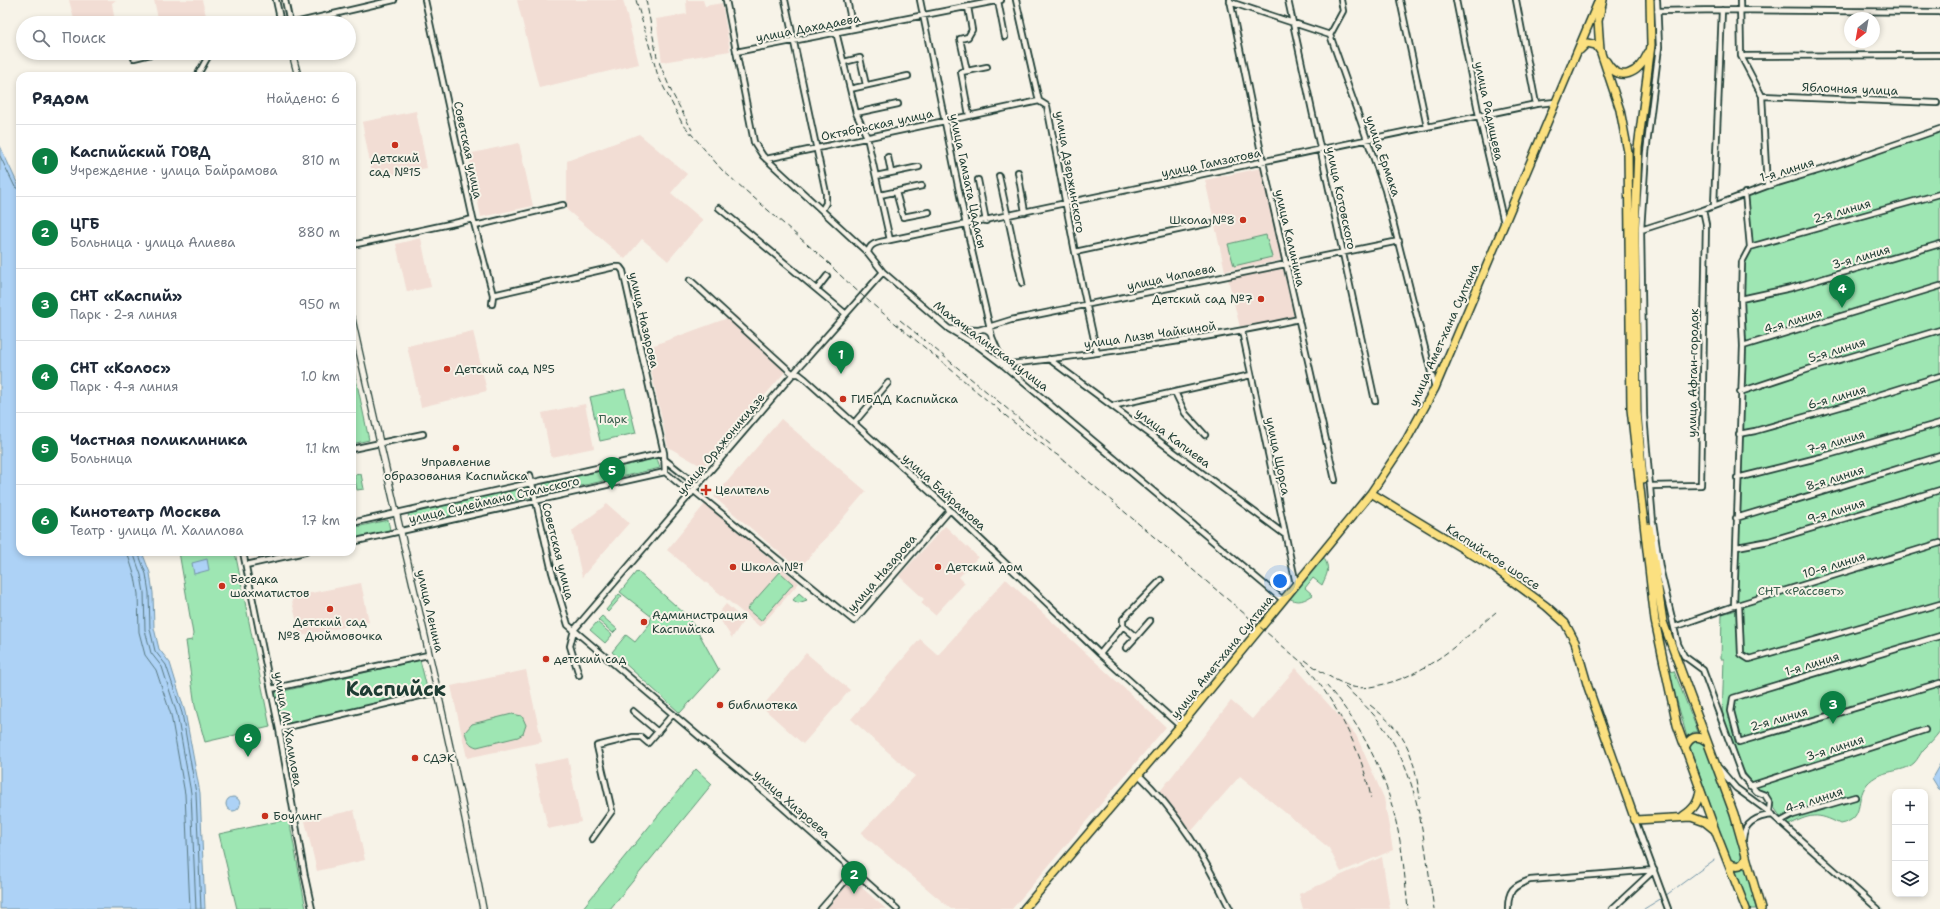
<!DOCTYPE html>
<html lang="ru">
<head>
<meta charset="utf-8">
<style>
  body { margin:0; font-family:"Shantell Sans",sans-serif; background:#f2f2f3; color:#1f2937 }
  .controls { position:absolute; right:12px; bottom:12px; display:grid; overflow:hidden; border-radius:8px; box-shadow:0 2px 6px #0003 }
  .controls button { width:36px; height:36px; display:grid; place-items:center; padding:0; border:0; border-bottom:1px solid #e0e1e3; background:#fff; color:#1f2937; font:20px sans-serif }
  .compass { position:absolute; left:1844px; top:12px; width:36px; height:36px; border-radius:50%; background:#fff; box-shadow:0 2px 6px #0003; rotate:211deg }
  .you { position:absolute; left:1280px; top:581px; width:14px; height:14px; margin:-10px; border:3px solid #fff; border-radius:50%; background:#1a73e8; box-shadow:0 0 0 6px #1a73e833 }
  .badge { display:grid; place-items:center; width:26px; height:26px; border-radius:50%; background:#0b8043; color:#fff; font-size:13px; font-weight:700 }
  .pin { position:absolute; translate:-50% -33px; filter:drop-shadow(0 1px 2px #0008) }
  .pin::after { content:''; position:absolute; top:21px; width:14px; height:12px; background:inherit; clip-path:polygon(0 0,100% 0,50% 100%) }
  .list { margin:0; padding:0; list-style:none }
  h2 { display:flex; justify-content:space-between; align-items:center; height:52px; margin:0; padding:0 16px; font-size:17px }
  h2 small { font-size:13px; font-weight:400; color:#747a83 }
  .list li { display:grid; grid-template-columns:26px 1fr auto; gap:12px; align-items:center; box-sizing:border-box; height:72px; padding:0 16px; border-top:1px solid #e0e1e3 }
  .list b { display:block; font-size:15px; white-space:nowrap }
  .list p { margin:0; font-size:13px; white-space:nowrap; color:#747a83 }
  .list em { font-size:13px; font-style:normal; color:#747a83 }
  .icon { flex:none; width:22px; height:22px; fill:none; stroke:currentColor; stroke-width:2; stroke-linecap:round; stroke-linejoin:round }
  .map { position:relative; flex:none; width:1940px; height:909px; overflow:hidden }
  .search { position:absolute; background:#fff; box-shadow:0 2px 6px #0003; left:16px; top:16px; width:340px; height:44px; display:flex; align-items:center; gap:10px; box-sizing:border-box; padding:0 14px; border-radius:22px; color:#747a83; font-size:15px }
  .panel { position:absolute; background:#fff; box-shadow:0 2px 6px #0003; left:16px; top:72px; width:340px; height:484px; border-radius:12px }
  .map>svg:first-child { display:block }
</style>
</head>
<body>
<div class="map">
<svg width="1940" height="909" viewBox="0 0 1940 909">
  <rect width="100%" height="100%" fill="#f7f3e8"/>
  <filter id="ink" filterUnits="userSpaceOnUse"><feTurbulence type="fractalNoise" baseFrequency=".025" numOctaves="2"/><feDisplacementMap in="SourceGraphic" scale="8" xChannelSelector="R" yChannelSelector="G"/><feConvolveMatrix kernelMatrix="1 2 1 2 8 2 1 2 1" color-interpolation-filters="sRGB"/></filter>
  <g filter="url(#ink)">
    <path fill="#f2ddd4" d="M 69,0 L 116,0 L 112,3 L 115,23 L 75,23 Z
      M 154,0 L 202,0 L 206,16 L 204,23 L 159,23 Z
      M 517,0 L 623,0 L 639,64 L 539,88 Z
      M 686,0 L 703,0 L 705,6 L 722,3 L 730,51 L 662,62 L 656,19 L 687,14 Z
      M 416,111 L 427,168 L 373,178 L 362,122 Z
      M 639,134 L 687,174 L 671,193 L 703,220 L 668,261 L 642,239 L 625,259 L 567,210 L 567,161 Z
      M 519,143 L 533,206 L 481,217 L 468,154 Z
      M 1261,168 L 1282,260 L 1225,271 L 1205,180 Z
      M 421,238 L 431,287 L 407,292 L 396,244 Z
      M 1283,268 L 1294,318 L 1240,327 L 1228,279 Z
      M 736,315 L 785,372 L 703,467 L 668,447 L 646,348 Z
      M 473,331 L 487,391 L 421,407 L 407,346 Z
      M 585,404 L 594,448 L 551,457 L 542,413 Z
      M 781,419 L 866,491 L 799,569 L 714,497 Z
      M 607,504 L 629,523 L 582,577 L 572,531 Z
      M 705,504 L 799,583 L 760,627 L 667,550 Z
      M 945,526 L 978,557 L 959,577 L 965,583 L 935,615 L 921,603 L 924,599 L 899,576 Z
      M 1006,579 L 1166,727 L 1012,909 L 951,909 L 861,833 L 915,776 L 851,719 L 920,639 L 938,655 Z
      M 361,583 L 369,622 L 300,636 L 291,597 Z
      M 726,604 L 744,620 L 732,638 L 717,615 Z
      M 806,653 L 850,690 L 803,744 L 762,707 Z
      M 1296,668 L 1356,735 L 1384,798 L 1393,850 L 1341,872 L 1329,848 L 1240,776 L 1188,835 L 1158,794 L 1231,701 L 1252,719 Z
      M 526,670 L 542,742 L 467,758 L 451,686 Z
      M 568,758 L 581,822 L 548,829 L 534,765 Z
      M 354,810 L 365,860 L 317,871 L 305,821 Z
      M 1382,857 L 1390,909 L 1303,909 L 1299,894 Z
      M 852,879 L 886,909 L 826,909 Z"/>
    <path fill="#9ee6b3" stroke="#5e9274" d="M 1940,128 L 1940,731 C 1935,738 1929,744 1923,750 C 1920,754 1918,759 1914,763 C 1902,774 1881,768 1867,784 C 1854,801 1866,819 1840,824 C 1817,812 1810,814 1787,826 L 1764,793 L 1756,787 L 1742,769 L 1722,716 L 1724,659 L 1721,659 L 1722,614 L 1737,610 L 1739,471 L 1744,342 L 1743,275 L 1744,264 L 1750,250 L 1746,191 Z
      M 1266,235 L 1272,257 L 1234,266 L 1228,244 Z
      M 352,360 L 369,440 L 352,444 Z
      M 625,389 L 636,433 L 600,441 L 590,397 Z
      M 657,458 L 660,468 L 546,494 L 543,484 Z
      M 361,474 L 364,489 L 357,490 L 354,475 Z
      M 527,486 L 530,497 L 411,525 L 408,514 Z
      M 388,520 L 390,530 L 352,539 L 352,528 Z
      M 179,552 L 235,552 L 270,727 L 205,742 L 195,706 L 186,641 L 192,640 L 193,634 Z
      M 1323,557 C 1331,568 1327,574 1322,585 L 1313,578 L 1305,588 L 1313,595 C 1305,600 1298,604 1289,598 Z
      M 637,571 L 685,614 L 697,630 L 719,670 L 680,713 L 612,652 L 626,635 L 635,642 L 651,622 L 650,621 L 652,617 L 620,592 Z
      M 780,572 L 793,584 L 761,621 L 747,609 Z
      M 799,593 L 807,600 L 798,603 L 793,600 Z
      M 619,594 L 622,596 L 608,612 L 606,610 Z
      M 602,616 L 617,629 L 613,633 L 598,620 Z
      M 597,622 L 612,635 L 605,643 L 590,630 Z
      M 420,660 L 428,692 L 282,726 L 275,693 Z
      M 1674,671 L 1698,732 L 1693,732 L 1687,737 L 1669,672 Z
      M 512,714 L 522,716 L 526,725 L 523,734 L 518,737 L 477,747 C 469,745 467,740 465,732 L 472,724 Z
      M 1693,739 L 1704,741 L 1744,855 L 1741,862 L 1733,862 L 1728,856 L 1690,747 Z
      M 696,769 L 712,784 L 610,909 L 582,909 Z
      M 289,819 L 306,909 L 237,909 L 219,834 Z
      M 1746,866 L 1756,909 L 1749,909 L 1734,871 L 1742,869 Z"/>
    <path fill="#add2f6" stroke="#7496a8" d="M 0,146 L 20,189 L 20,552 L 142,552 L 150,573 L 153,593 L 154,628 L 159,649 L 170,663 L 185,712 L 200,793 L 205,909 L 0,909 Z
      M 207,559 L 209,570 L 194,574 L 192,563 Z
      M 1940,764 L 1940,791 L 1932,778 Z
      M226 804a7 7 0 1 1 14 0a7 7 0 1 1-14 0Z"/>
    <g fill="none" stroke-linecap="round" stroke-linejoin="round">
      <path stroke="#587982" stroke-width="1" d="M 0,156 L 15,187 L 20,190
        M 127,552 L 135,577 L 138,594 L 139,632 L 145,655 L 156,670 L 171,715 L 185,794 L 190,909
        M 133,552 L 141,575 L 144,593 L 145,630 L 151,653 L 162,667 L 177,714 L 191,793 L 196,909
        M 138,552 L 146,574 L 149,593 L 150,629 L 155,651 L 166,665 L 182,713 L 196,793 L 201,909"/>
      <path stroke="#7496a8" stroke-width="1" d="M 1665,896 L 1714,860
        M 1644,909 L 1662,898"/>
      <defs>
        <path id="minor" d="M 276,0 L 281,23
          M 285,0 L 290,23
          M 425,0 L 473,219 L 493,295 L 492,304
          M 726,0 L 754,142 L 763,156 L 868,253 L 883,272 L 949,329 L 978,346 L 1003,365 L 1283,600
          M 785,0 L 826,193 L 826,203 L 822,210
          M 847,0 L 853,29
          M 920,0 L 966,225 L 992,337 L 1003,363
          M 1016,0 L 1039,101 L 1047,106 L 1075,252 L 1097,353
          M 1230,0 L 1263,162 L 1335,480
          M 1288,0 L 1375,401
          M 1400,0 L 1427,127
          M 1456,0 L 1479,116 L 1504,223
          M 1516,0 L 1536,104
          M 1657,0 L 1659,47 L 1646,153 L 1641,230 L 1644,416 L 1653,522 L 1660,568 L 1674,627 L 1678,644 L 1684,656 L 1703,670 L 1742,776 L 1757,792 L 1765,795 L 1770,803 L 1769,812
          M 1740,0 L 1741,56 L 1762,96 L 1767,186
          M 998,1 L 1005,37
          M 1230,2 L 1330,35 L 1385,190 L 1435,388
          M 968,7 L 972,30 L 968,37 L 960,39 L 967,71 L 961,72 L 969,115
          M 1657,11 L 1722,10 L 1940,12
          M 295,23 L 394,0
          M 836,32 L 856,113 L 867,137 L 890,240
          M 1330,35 L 1343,11 L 1341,0
          M 736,52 L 1001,0
          M 1741,56 L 1940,55
          M 134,58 L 155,53
          M 844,62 L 860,58 L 866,85
          M 967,71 L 987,67
          M 197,76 L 210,53
          M 850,89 L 908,76
          M 1762,96 L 1937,103
          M 856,113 L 898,104
          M 888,157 L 891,172
          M 766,159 L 1039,101
          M 1018,172 L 1025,212
          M 876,176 L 919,167
          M 999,176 L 1022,283
          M 978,180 L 986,221
          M 896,192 L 903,217 L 929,212
          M 880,195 L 922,186
          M 1714,205 L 1722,10
          M 719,208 L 846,314
          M 475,226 L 563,205
          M 1641,230 L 1703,210 L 1767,186 L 1827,168 L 1940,129
          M 352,245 L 473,219
          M 1750,247 L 1940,194
          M 1075,252 L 1210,223
          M 868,253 C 869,242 881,242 890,240 L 1536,104 L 1555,102
          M 690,280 L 793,374 L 799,374 L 804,378 L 950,510 L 1100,654 L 1180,726
          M 817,289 L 827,276
          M 493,295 L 614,267 L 620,267 L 623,271 L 664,453 L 665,472 L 691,494
          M 1741,299 L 1791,288 L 1940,244
          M 950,329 L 979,330 L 1011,320 L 1399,241
          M974 338a9 9 0 1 1 18 0a9 9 0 1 1-18 0Z
          M 1242,331 L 1296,584
          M 1743,346 L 1940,286
          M 1049,359 L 1284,534
          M 1003,365 C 1102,353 1201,340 1299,319
          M 1175,392 L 1185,413 L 1205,435
          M 1740,392 L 1809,369 L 1940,330
          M 1112,406 L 1251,375
          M 854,423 L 888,383
          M 1739,434 L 1755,431 L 1847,405 L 1940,376
          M 352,449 L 423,434
          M 664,459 L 698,486
          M 530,475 L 552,572 L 568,625 L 781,806 L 897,909
          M 1737,478 L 1821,457 L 1940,423
          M 1650,486 L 1701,485 L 1706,224 L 1703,210
          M 694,491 L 854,621 L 950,510
          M 1736,518 L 1940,456
          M 352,523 L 664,453
          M 352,542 L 665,472
          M 1737,547 L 1769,541 L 1940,490
          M 243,552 L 279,729 L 305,877 L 312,909
          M 246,565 L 305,552
          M 1739,605 L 1741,654 L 1749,659 L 1940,604
          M 1734,606 L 1743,346 L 1741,299 L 1742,262 L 1750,247 L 1745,193
          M 1123,626 L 1123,619 L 1161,580
          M 1674,627 L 1734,606 L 1940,543
          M 1940,636 L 1733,698 L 1731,711 L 1739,742 L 1940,683
          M 1136,637 L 1150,621
          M 1100,654 L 1123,626 L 1136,637 L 1126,648
          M 579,675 L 570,646 L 574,630 L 793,374 L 883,272
          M 271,689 L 428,655
          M 633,711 L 658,732
          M 279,729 L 437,692
          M 1719,768 L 1736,788 L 1769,812 L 1878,909
          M 1138,774 C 1178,812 1206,860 1230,909
          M 1750,786 L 1925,730
          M 1635,820 L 1668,909
          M 1780,822 L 1793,815 L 1855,797
          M 592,839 L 612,811 L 597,746 L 633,737 L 641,737 L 648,743 L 673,714
          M 1743,839 C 1744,822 1758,816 1773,815
          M 821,909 L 854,871
          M 1508,909 C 1508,890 1513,886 1530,880 L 1654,870
          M 1612,909 L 1654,870"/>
        <path id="tertiary" d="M 292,53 L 298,76
          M 352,319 C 395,516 446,711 483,909"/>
        <path id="primary" d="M 1603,0 L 1598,21 L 1600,50 L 1620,110 L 1628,152 L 1631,409 L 1655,621 L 1677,725 L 1715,830 L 1746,909
          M 1580,50 L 1587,43 L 1596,45 L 1601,52
          M 1606,61 C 1619,85 1639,73 1648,53
          M 1643,479 L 1637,412 L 1635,231 L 1638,148 L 1651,45 L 1650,0
          M 1371,493 L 1493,567 L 1546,606 L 1565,623 L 1575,642 L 1588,687 L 1635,820 L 1691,817 L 1705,822 L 1715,830
          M 1649,527 L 1663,622 L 1734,814 L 1761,909
          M 1685,748 C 1689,737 1697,734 1706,741
          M 1683,816 C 1694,809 1699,802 1700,789
          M 1728,863 C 1737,867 1744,867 1746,856
          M 1024,909 L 1180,726 L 1371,493 L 1407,439 L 1435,388 L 1599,0"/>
      </defs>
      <use href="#minor" stroke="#1f3d34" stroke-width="8"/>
      <use href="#tertiary" stroke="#1f3d34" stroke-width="8"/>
      <use href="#primary" stroke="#1f3d34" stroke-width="10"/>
      <use href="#minor" stroke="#f7f3e8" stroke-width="4.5"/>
      <use href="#tertiary" stroke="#f7f3e8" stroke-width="5.5"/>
      <use href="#primary" stroke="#fbe080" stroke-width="7"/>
      <path stroke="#1f3d34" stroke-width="1" stroke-dasharray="6 3" stroke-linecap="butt" d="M 636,0 L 658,76 L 682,123 L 722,170 L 831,265
        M 646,0 L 657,57
        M 659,62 L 672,93 L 692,130
        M 827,262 C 862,298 903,329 942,362 C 980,394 1018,428 1060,457 L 1306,666 C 1336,703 1362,750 1371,798
        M 900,320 L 1051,445
        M 1305,660 C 1318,670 1336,682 1353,687 C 1361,689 1371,687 1380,685 C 1427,675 1460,642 1496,612
        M 1326,685 C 1360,723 1385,771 1396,822 C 1403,850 1405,880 1408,909
        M 1345,687 C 1358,699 1371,710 1381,724 C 1421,777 1424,845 1434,909
        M 1370,705 C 1407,734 1413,751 1420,798"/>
    </g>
  </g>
  <g fill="#c8321e" stroke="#f7f3e8" stroke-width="1.5">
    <circle cx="395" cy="145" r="4"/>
    <circle cx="1243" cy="220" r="4"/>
    <circle cx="1261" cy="299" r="4"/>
    <circle cx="447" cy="369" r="4"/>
    <circle cx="843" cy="399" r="4"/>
    <circle cx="456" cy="448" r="4"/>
    <path d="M704 484h4v4h4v4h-4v4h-4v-4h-4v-4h4z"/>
    <circle cx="733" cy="567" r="4"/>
    <circle cx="938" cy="567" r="4"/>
    <circle cx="222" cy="586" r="4"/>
    <circle cx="330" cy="609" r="4"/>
    <circle cx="644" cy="622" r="4"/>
    <circle cx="546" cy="659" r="4"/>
    <circle cx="720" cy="705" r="4"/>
    <circle cx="415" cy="758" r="4"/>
    <circle cx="265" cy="816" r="4"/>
  </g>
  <g text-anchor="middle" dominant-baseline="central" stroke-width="4" stroke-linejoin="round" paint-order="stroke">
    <g font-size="12" fill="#1f3d34" stroke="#f7f3e8">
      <text transform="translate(808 28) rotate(-11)">улица Дахадаева</text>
      <text transform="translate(1850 89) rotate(2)">Яблочная улица</text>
      <text transform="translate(1489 111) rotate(78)">улица Радищева</text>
      <text transform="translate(877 125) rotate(-12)">Октябрьская улица</text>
      <text transform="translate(468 150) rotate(78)">Советская улица</text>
      <text transform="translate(1383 156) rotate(71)">улица Ермака</text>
      <text transform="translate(1211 163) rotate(-12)">улица Гамзатова</text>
      <text transform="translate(1787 170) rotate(-17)">1-я линия</text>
      <text transform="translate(1070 172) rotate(80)">улица Дзержинского</text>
      <text transform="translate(968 181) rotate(78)">улица Гамзата Цадасы</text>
      <text transform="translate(1341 198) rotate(78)">улица Котовского</text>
      <text transform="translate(1842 211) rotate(-16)">2-я линия</text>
      <text transform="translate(1290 238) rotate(77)">улица Калинина</text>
      <text transform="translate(1861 257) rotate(-16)">3-я линия</text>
      <text transform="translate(1171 277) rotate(-12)">улица Чапаева</text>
      <text transform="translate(644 320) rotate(77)">улица Назарова</text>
      <text transform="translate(1793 321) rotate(-17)">4-я линия</text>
      <text transform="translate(1150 335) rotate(-8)">улица Лизы Чайкиной</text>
      <text transform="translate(1444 335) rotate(-66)">улица Амет-хана Султана</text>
      <text transform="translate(991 346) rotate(37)">Махачкалинская улица</text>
      <text transform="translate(1837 350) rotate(-17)">5-я линия</text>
      <text transform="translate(1693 373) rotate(-89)">улица Афган-городок</text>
      <text transform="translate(1837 397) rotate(-16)">6-я линия</text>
      <text transform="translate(1173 438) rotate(37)">улица Капиева</text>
      <text transform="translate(1836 442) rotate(-16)">7-я линия</text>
      <text transform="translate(721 444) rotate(-50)">улица Орджоникидзе</text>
      <text transform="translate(1278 456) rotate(78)">улица Щорса</text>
      <text transform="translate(1835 478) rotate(-17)">8-я линия</text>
      <text transform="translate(944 492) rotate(42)">улица Байрамова</text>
      <text transform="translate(494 500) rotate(-13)">улица Сулеймана Стальского</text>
      <text transform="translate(1836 511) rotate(-17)">9-я линия</text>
      <text transform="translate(558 551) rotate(76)">Советская улица</text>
      <text transform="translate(1493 557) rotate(33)">Каспийское шоссе</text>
      <text transform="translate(1834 565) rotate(-17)">10-я линия</text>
      <text transform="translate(882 573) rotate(-49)">улица Назарова</text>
      <text transform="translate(430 611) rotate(77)">улица Ленина</text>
      <text transform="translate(1222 657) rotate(-51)">улица Амет-хана Султана</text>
      <text transform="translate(1812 664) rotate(-17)">1-я линия</text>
      <text transform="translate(1779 719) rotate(-16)">2-я линия</text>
      <text transform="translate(288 729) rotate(80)">улица М. Халилова</text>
      <text transform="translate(1835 748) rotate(-18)">3-я линия</text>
      <text transform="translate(1814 800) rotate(-18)">4-я линия</text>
      <text transform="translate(792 804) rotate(41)">улица Хизроева</text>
    </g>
    <g font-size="12" fill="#1f3d34" stroke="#f7f3e8" text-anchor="start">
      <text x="395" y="158" text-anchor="middle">Детский<tspan x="395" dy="14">сад №15</tspan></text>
      <text x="1235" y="220" text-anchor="end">Школа №8</text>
      <text x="1253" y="299" text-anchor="end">Детский сад №7</text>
      <text x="455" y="369">Детский сад №5</text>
      <text x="851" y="399">ГИБДД Каспийска</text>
      <text x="456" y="462" text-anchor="middle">Управление<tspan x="456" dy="14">образования Каспийска</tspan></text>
      <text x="715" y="490">Целитель</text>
      <text x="741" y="567">Школа №1</text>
      <text x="946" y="567">Детский дом</text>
      <text x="230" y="579">Беседка<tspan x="230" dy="14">шахматистов</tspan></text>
      <text x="652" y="615">Администрация<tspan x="652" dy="14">Каспийска</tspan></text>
      <text x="330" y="622" text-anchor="middle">Детский сад<tspan x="330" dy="14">№8 Дюймовочка</tspan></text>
      <text x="554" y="659">детский сад</text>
      <text x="728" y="705">библиотека</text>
      <text x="423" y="758">СДЭК</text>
      <text x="273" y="816">Боулинг</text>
    </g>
    <g font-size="12" fill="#385f4d" stroke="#f7f3e8">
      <text x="613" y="419">Парк</text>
      <text x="1801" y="591">СНТ «Рассвет»</text>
    </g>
    <g font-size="20" font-weight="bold" fill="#1f3d34" stroke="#f7f3e8">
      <text x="396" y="689">Каспийск</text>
    </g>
  </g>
</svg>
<div class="controls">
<button>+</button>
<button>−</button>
<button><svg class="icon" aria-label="layers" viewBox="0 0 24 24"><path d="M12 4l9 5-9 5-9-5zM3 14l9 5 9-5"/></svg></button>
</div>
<svg class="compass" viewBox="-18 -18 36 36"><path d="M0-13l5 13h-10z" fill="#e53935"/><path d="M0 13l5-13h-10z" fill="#747a83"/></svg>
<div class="you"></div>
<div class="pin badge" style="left:841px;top:374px">1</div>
<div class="pin badge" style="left:854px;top:894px">2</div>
<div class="pin badge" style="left:1833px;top:724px">3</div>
<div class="pin badge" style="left:1842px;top:308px">4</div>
<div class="pin badge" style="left:612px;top:490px">5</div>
<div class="pin badge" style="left:248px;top:757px">6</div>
<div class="search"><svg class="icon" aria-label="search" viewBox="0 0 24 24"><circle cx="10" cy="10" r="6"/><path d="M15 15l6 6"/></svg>Поиск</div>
<section class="panel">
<h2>Рядом<small>Найдено: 6</small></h2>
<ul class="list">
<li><span class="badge">1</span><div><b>Каспийский ГОВД</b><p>Учреждение · улица Байрамова</p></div><em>810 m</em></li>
<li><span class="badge">2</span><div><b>ЦГБ</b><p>Больница · улица Алиева</p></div><em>880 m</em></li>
<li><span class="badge">3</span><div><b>СНТ «Каспий»</b><p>Парк · 2-я линия</p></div><em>950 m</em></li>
<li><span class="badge">4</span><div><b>СНТ «Колос»</b><p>Парк · 4-я линия</p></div><em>1.0 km</em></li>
<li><span class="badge">5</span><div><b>Частная поликлиника</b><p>Больница</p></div><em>1.1 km</em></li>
<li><span class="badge">6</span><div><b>Кинотеатр Москва</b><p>Театр · улица М. Халилова</p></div><em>1.7 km</em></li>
</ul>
</section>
</div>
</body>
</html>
